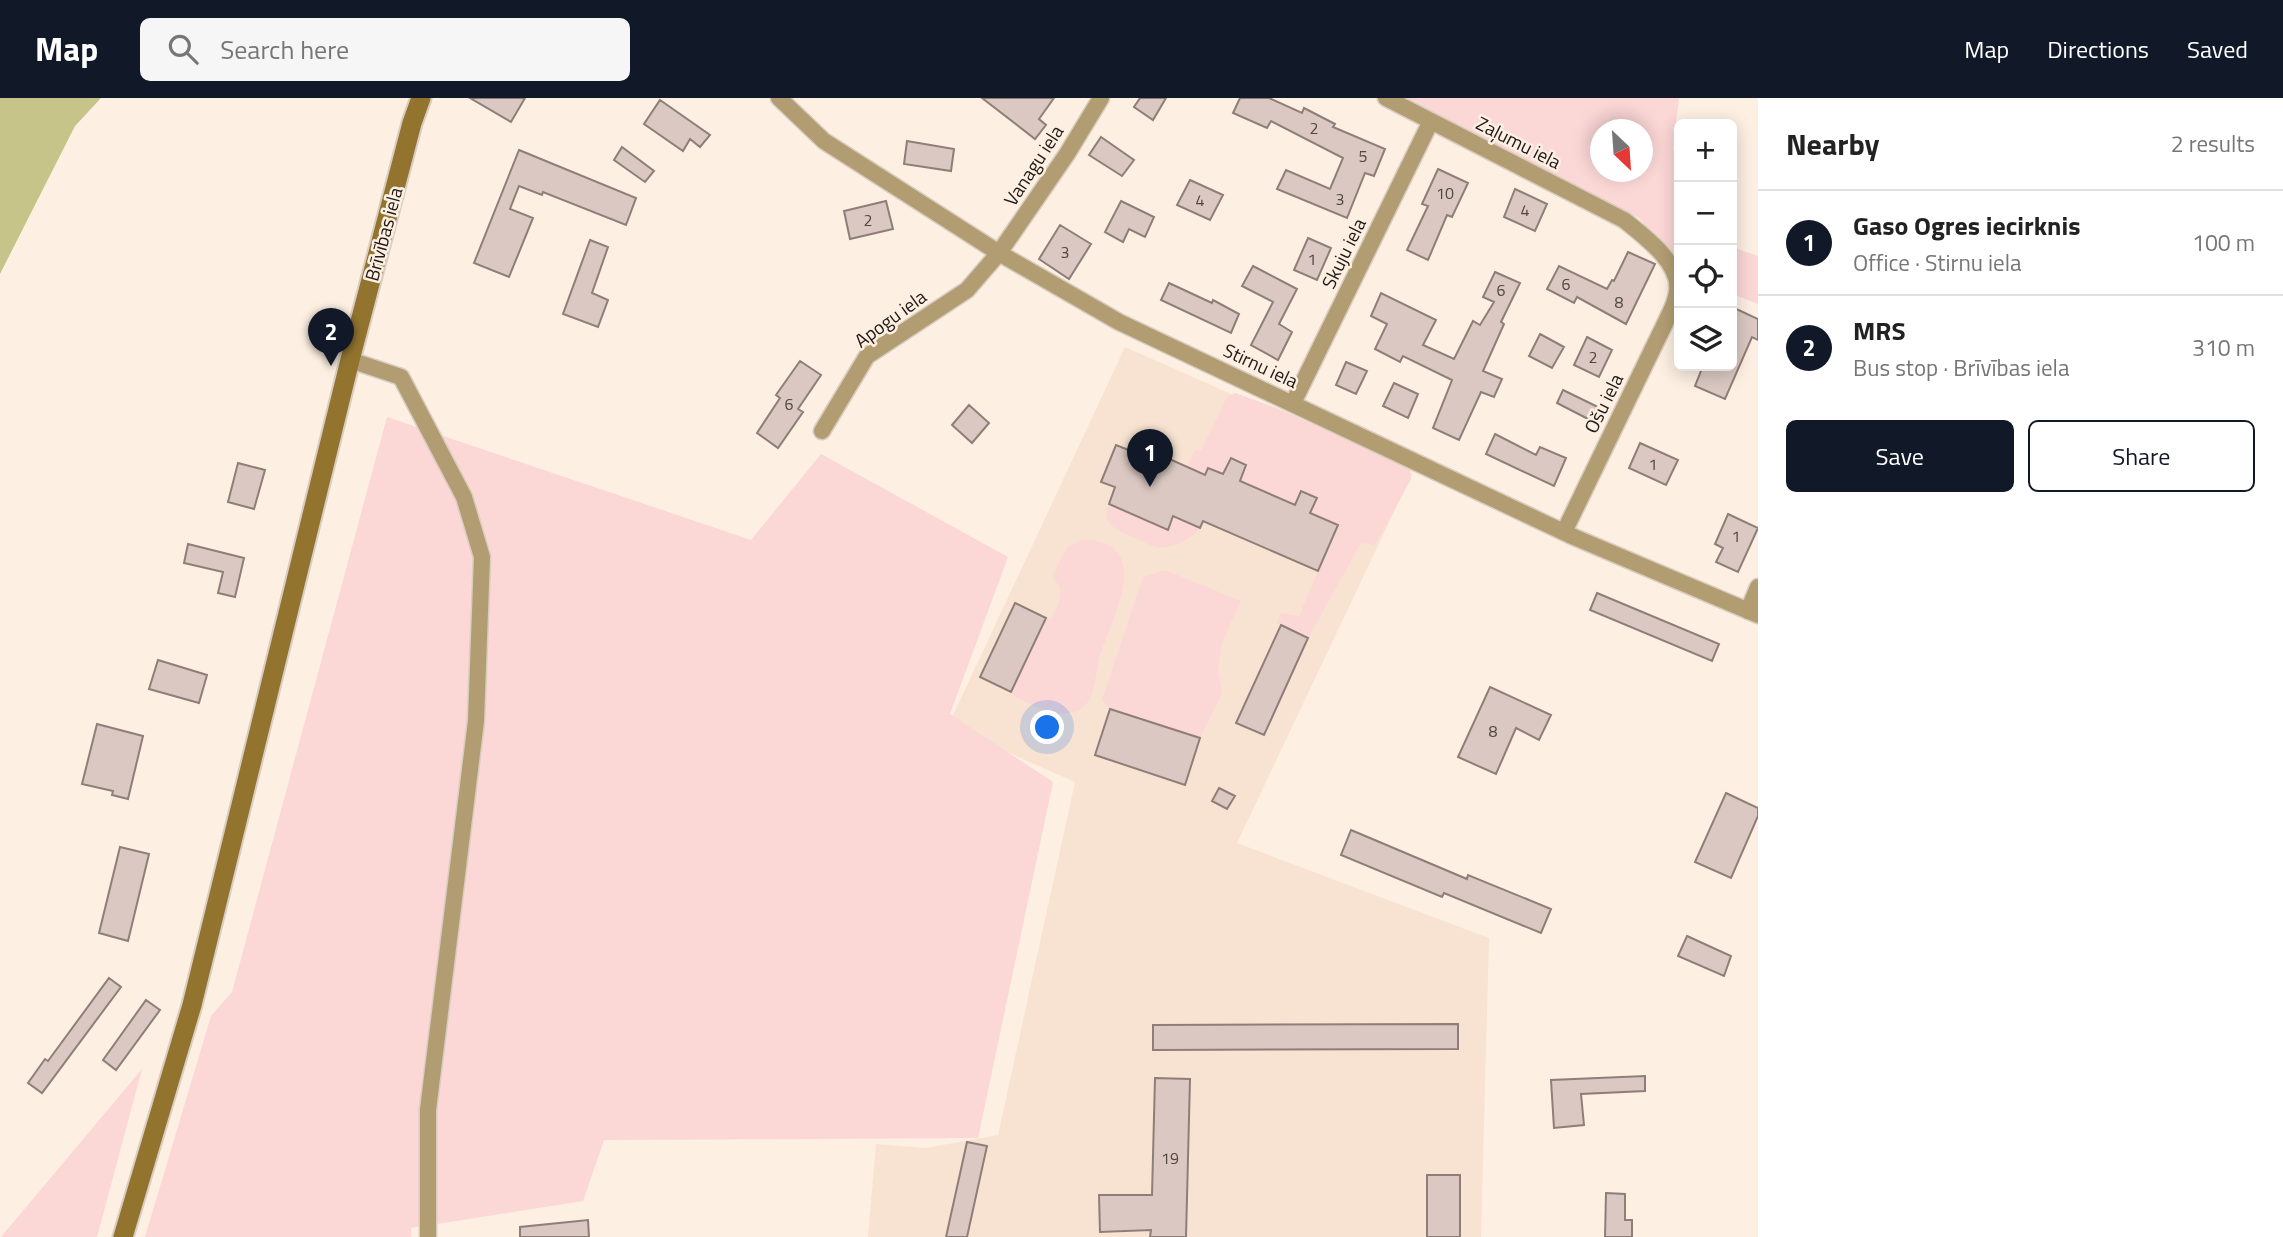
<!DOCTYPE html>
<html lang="en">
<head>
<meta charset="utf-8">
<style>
  body { margin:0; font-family:"Titillium Web",sans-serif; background:#f6f6f6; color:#222 }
  .controls { position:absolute; right:21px; top:21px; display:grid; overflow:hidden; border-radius:10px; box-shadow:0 4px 18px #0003 }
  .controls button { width:63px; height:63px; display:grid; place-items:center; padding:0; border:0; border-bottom:2px solid #e0e0e0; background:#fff; color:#222; font:35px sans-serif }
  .compass { position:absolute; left:1590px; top:21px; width:63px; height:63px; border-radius:50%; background:#fff; box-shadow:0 4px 18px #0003; rotate:155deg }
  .you { position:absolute; left:1048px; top:630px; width:24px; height:24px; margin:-18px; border:5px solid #fff; border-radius:50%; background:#1a73e8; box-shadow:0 0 0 10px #1a73e833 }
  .badge { display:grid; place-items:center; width:46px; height:46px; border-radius:50%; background:#111827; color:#fff; font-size:23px; font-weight:700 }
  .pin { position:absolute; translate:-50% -58px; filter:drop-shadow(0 2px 4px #0008) }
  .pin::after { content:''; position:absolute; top:37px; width:24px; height:21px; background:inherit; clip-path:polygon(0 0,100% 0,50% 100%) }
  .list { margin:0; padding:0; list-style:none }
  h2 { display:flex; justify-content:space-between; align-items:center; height:91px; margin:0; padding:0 28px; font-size:30px }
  h2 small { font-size:23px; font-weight:400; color:#767676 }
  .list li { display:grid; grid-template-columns:46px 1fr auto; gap:21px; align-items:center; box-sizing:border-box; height:105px; padding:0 28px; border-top:2px solid #e0e0e0 }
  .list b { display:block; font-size:26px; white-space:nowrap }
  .list p { margin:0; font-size:23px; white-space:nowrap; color:#767676 }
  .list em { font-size:23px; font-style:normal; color:#767676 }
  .actions { display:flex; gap:14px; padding:21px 28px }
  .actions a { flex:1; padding:16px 0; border:2px solid #111827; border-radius:10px; text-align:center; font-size:24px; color:#111827 }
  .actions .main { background:#111827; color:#fff }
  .icon { flex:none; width:38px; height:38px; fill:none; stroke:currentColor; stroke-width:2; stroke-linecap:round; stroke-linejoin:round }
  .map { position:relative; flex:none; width:1758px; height:1139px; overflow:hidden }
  header { display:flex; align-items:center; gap:42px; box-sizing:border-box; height:98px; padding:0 35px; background:#111827; color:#fff }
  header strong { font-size:33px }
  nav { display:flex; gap:38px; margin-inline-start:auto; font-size:24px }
  .search { width:490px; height:63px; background:#f6f6f6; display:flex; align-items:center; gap:18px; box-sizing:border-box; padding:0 24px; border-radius:10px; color:#767676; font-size:26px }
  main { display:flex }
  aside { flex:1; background:#fff }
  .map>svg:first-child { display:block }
</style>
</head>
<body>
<header>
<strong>Map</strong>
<div class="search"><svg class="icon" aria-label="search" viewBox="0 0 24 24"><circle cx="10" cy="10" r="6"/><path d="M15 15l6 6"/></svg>Search here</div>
<nav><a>Map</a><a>Directions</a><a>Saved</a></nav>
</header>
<main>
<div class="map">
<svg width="1758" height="1139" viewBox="0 0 1758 1139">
  <rect width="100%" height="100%" fill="#fdefe2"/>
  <path fill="#f8e3d2" d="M 1125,249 L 1412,376 L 1237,745 L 1489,840 L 1481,1139 L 868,1139 L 876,1046 L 926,1050 L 998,1037 L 1075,684 L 948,628 Z"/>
  <path fill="#fbd7d6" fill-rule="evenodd" d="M 1406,0 L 1679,0 L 1673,50 L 1679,71 L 1679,171 L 1654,137 L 1639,120 ZM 1601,32 L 1643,32 L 1643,74 L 1601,74 Z
    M 1732,149 L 1758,158 L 1758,206 L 1732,196 Z
    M 1235,295 L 1277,310 L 1410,370 L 1411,381 L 1375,447 L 1361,445 L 1308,540 L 1276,525 L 1281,515 L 1299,518 L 1338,427 L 1310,415 L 1317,400 L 1301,393 L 1295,407 L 1240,383 L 1246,367 L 1231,360 L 1223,376 L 1208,370 L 1202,383 L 1187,369 L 1195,352 L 1201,353 L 1227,299 Z
    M 387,319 L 751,442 L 821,356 L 1008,459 L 950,616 L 1053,684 L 978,1040 L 604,1042 L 583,1103 L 411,1130 L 411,1139 L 145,1139 L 211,918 L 232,894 Z
    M 1109,406 L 1168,432 L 1173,418 L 1201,430 C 1191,439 1180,447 1167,449 C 1155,451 1145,445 1135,440 C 1119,433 1100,427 1109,406 Z
    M 1083,441 C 1095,443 1108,443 1117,454 C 1138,479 1106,534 1099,561 C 1094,578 1097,604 1077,613 C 1056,621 1033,607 1015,599 L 1011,594 L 1046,520 L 1051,522 C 1058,505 1068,494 1052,479 L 1067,449 Z
    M 1165,472 L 1241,503 L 1222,544 L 1218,572 L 1222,595 L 1200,640 L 1110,611 L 1102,602 L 1143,479 Z
    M 142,971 L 97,1139 L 1,1139 Z"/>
  <path fill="#c6c488" d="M 0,0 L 101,0 L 75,28 L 0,176 Z"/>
  <path fill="#dbc8c2" stroke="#8f7e78" stroke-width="2" d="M 470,0 L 525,0 L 511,24 Z
    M 982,0 L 1054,0 L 1039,21 L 1046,27 L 1035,41 Z
    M 1140,0 L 1166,0 L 1153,22 L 1134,9 Z
    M 1240,0 L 1269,0 L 1302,15 L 1304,10 L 1335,26 L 1333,29 L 1385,51 L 1374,78 L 1365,75 L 1347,120 L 1277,91 L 1286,72 L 1330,91 L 1343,60 L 1271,23 L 1267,30 L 1233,15 Z
    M 660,2 L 710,37 L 700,49 L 690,41 L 683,53 L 644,26 Z
    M 1101,39 L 1134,62 L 1122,78 L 1089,57 Z
    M 907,43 L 954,51 L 951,73 L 904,66 Z
    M 622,49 L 654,73 L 645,84 L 614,62 Z
    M 519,52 L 636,100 L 626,127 L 543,94 L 542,97 L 519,88 L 510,111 L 533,120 L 509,179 L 474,165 Z
    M 1438,71 L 1468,85 L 1452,119 L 1447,117 L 1428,162 L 1407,152 L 1428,108 L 1422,106 Z
    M 1190,82 L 1223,97 L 1210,122 L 1177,107 Z
    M 1515,91 L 1547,106 L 1535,133 L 1504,119 Z
    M 886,103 L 893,131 L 850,141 L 844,113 Z
    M 1121,103 L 1154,119 L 1145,139 L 1129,131 L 1123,144 L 1105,134 Z
    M 1060,127 L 1091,146 L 1069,181 L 1039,161 Z
    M 1308,140 L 1331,150 L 1317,182 L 1294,172 Z
    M 590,142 L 608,149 L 592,195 L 608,202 L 598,229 L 563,216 Z
    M 1628,154 L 1655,166 L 1626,226 L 1577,199 L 1574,205 L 1547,191 L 1559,168 L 1607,191 L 1612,182 L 1614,183 Z
    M 1253,168 L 1297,191 L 1279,226 L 1292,234 L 1278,262 L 1251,247 L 1273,204 L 1242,188 Z
    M 1495,174 L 1520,185 L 1501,224 L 1504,226 L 1483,273 L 1502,281 L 1494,299 L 1481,294 L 1459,342 L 1433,330 L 1452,282 L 1403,258 L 1400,264 L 1375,251 L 1387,226 L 1371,218 L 1381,195 L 1436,222 L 1423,247 L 1454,261 L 1473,223 L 1480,227 L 1494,204 L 1483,199 Z
    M 1169,185 L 1212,205 L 1213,202 L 1239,216 L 1231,235 L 1161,202 Z
    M 1732,209 L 1758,221 L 1758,242 L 1752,239 L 1725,301 L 1695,288 L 1703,268 L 1732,268 Z
    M 1540,236 L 1564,249 L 1552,270 L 1529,258 Z
    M 1587,239 L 1612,252 L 1599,279 L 1574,267 Z
    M 800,263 L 821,277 L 798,311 L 803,314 L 778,350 L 757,335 L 780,300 L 776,297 Z
    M 1346,264 L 1367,273 L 1356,296 L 1336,287 Z
    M 1394,285 L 1418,296 L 1408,320 L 1383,308 Z
    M 1563,292 L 1598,309 L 1592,323 L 1557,305 Z
    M 969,307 L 989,325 L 972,345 L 952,327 Z
    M 1495,336 L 1536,357 L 1540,349 L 1566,360 L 1554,388 L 1486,356 Z
    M 1640,345 L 1678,362 L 1666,387 L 1629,370 Z
    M 1136,346 L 1205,377 L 1208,370 L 1223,376 L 1231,360 L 1246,367 L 1240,383 L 1295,407 L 1301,393 L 1317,400 L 1310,415 L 1338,427 L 1318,473 L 1203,423 L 1200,430 L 1173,418 L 1168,432 L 1109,406 L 1115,389 L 1101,384 L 1116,347 L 1131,353 Z
    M 238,365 L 265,372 L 254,411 L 228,404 Z
    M 1728,416 L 1758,430 L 1738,474 L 1716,464 L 1723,450 L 1715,446 Z
    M 188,446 L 244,460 L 235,499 L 218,495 L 223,474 L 184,465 Z
    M 1597,495 L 1719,546 L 1712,563 L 1590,512 Z
    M 1015,505 L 1046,520 L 1011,594 L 980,579 Z
    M 1281,527 L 1308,540 L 1264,637 L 1236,625 Z
    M 158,562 L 207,577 L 199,605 L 149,591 Z
    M 1490,589 L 1551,617 L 1539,642 L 1516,630 L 1496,676 L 1458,659 Z
    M 1110,611 L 1200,640 L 1185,687 L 1095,657 Z
    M 97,626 L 143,638 L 128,701 L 112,697 L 113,693 L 82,686 Z
    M 1219,690 L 1235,698 L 1227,711 L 1212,703 Z
    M 1726,695 L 1758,710 L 1758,718 L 1731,780 L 1695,764 Z
    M 1351,732 L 1467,781 L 1468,777 L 1551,811 L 1541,835 L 1444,795 L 1442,799 L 1341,757 Z
    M 120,749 L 149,756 L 128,843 L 99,835 Z
    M 1687,838 L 1731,858 L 1724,878 L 1678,858 Z
    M 109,880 L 121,889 L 42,995 L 28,985 L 45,961 L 48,963 Z
    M 146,902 L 160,912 L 116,972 L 103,962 Z
    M 1458,926 L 1458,951 L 1153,952 L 1153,927 Z
    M 1645,978 L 1645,993 L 1581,996 L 1584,1027 L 1554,1030 L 1551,982 Z
    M 1155,980 L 1190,981 L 1186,1139 L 1150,1139 L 1151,1132 L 1100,1134 L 1099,1097 L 1152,1097 Z
    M 967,1044 L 987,1048 L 967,1139 L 946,1139 Z
    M 1427,1077 L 1460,1077 L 1460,1139 L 1427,1139 Z
    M 1606,1095 L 1625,1096 L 1625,1122 L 1632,1122 L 1632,1139 L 1605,1139 Z
    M 588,1122 L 589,1139 L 520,1139 L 520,1129 Z"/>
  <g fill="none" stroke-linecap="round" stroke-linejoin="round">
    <defs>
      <path id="minor" d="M 779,0 L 824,43 L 999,155 L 1119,224 L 1574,439 L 1758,517
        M 1386,0 L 1624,122 C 1644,138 1682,166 1677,194 C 1676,201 1673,209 1670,215 L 1564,434
        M 350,262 L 401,279 L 464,399 L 482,459 L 476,623 L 428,1012 L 428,1139
        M 1293,305 L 1431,23
        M 822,333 L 867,258 L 967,192 L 999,155 L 1067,56 L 1101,0
        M 1748,513 L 1758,489"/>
      <path id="secondary" d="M 123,1139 L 192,907 L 350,262 L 412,25 L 421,0"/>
    </defs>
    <use href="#minor" stroke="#d9cdc1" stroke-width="19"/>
    <use href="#secondary" stroke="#d9cdc1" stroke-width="23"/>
    <use href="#minor" stroke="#b29d73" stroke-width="16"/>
    <use href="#secondary" stroke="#93742f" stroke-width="19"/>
  </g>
  <g text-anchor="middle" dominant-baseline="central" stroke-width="5" stroke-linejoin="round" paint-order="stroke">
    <g font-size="16" fill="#4e4640">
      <text x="1314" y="30">2</text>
      <text x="1363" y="58">5</text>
      <text x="1445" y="95">10</text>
      <text x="1340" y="101">3</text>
      <text x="1200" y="102">4</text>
      <text x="1525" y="112">4</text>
      <text x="868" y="122">2</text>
      <text x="1065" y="154">3</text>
      <text x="1312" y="161">1</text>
      <text x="1566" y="186">6</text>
      <text x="1501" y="192">6</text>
      <text x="1619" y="204">8</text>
      <text x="1593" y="259">2</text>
      <text x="789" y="306">6</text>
      <text x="1653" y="366">1</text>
      <text x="1736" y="438">1</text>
      <text x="1493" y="633">8</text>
      <text x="1170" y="1060">19</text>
    </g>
    <g font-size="19" fill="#1f1a15" stroke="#fdefe2">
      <text transform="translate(1519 44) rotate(27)">Zaļumu iela</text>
      <text transform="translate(1033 67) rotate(-57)">Vanagu iela</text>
      <text transform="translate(383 136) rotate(-75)">Brīvības iela</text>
      <text transform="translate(1343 155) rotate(-64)">Skuju iela</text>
      <text transform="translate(890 220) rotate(-36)">Apogu iela</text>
      <text transform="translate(1261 267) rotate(25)">Stirnu iela</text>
      <text transform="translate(1603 305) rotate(-64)">Ošu iela</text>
    </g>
  </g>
</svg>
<div class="controls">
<button>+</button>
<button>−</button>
<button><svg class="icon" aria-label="locate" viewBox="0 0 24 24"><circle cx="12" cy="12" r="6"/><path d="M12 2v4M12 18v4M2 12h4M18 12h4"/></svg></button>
<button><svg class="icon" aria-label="layers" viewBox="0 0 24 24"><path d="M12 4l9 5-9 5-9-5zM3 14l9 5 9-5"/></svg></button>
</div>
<svg class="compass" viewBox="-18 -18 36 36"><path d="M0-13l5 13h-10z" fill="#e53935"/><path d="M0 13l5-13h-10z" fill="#767676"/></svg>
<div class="you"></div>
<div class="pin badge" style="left:1150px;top:389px">1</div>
<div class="pin badge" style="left:331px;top:268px">2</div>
</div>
<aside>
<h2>Nearby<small>2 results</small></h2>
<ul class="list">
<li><span class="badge">1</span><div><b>Gaso Ogres iecirknis</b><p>Office · Stirnu iela</p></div><em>100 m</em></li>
<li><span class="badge">2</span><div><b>MRS</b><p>Bus stop · Brīvības iela</p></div><em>310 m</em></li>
</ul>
<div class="actions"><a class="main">Save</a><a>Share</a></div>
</aside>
</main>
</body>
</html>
